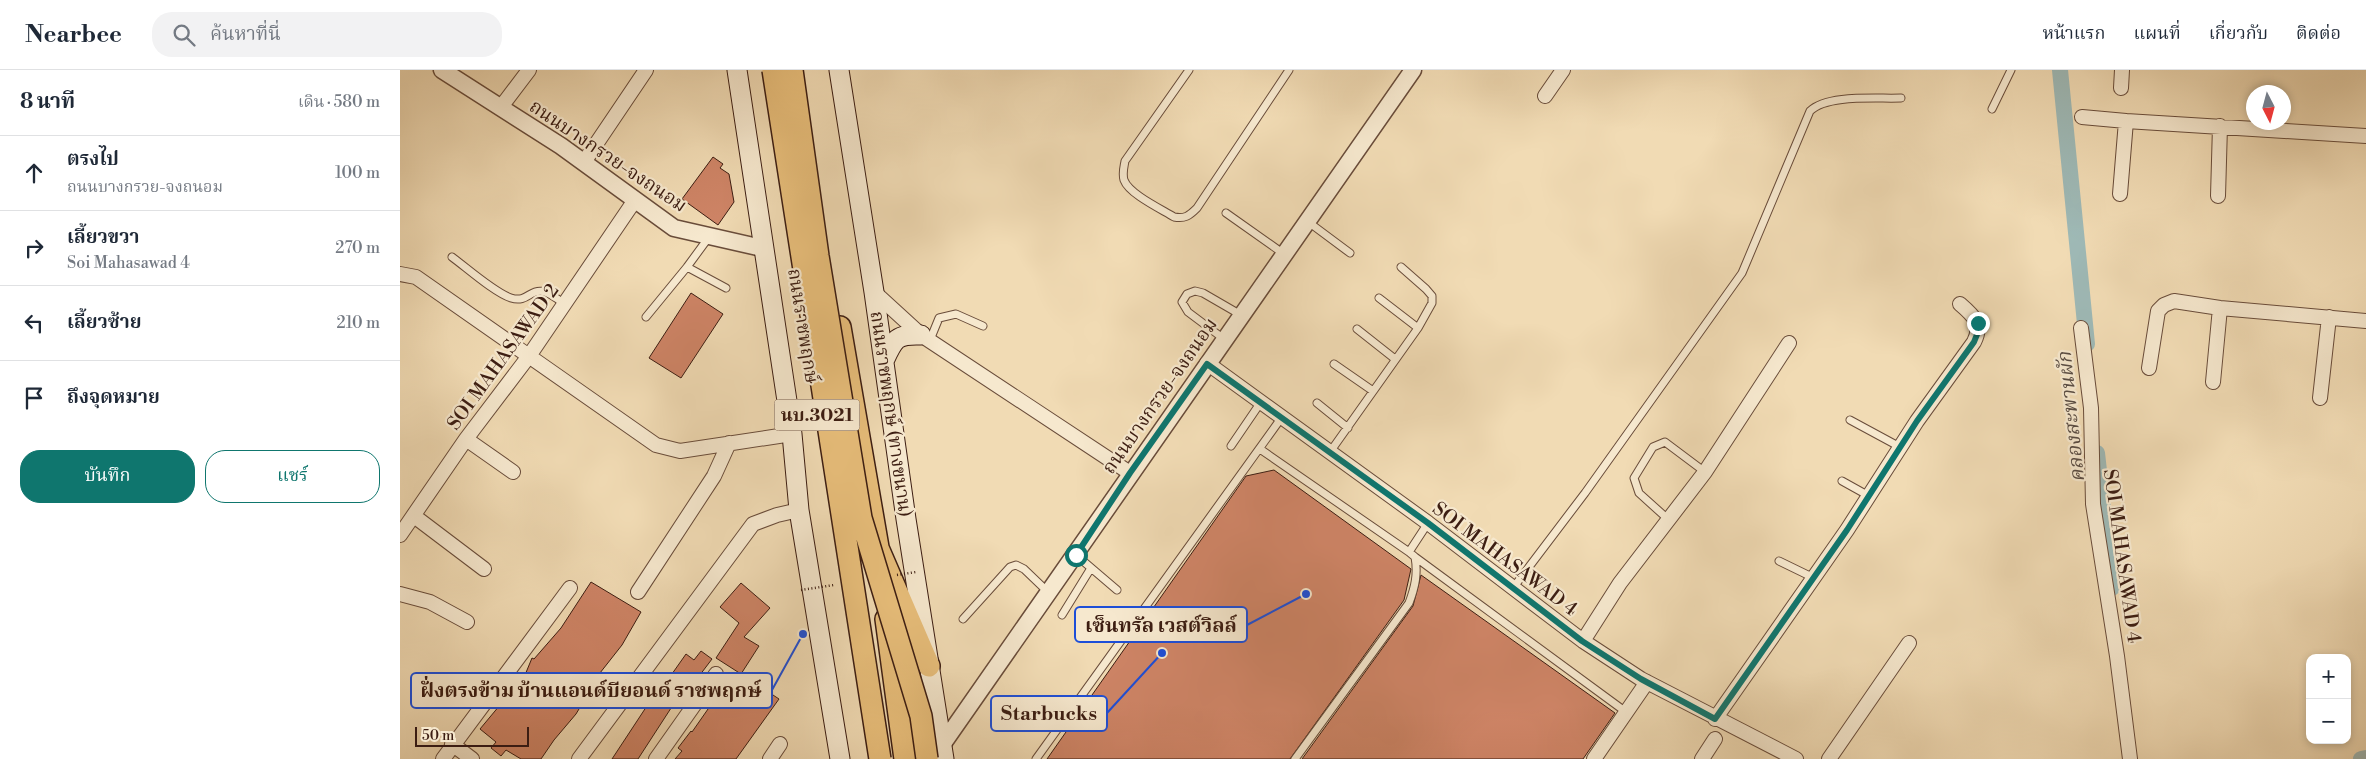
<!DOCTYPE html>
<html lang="th">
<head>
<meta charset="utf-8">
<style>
  body { margin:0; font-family:"Libre Bodoni","Noto Serif Thai",serif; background:#f2f2f3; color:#1f2937 }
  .controls { position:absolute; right:15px; bottom:15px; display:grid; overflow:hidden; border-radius:10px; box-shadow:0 2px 8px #0003 }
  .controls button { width:45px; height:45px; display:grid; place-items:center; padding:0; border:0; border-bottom:1px solid #e0e1e3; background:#fff; color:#1f2937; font:25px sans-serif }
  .compass { position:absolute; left:1846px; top:15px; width:45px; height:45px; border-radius:50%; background:#fff; box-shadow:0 2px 8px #0003; rotate:174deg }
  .scale { position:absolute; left:15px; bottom:12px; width:114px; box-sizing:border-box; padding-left:5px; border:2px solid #3c1d12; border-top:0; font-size:14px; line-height:18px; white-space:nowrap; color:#3c1d12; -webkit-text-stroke:4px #f6e8ce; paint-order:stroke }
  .stop { position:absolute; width:15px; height:15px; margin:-11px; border:4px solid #0f766e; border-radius:50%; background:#fff }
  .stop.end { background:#0f766e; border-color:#fff; box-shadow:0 1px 5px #0008 }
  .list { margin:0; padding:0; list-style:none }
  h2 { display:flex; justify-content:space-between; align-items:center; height:65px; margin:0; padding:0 20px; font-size:21px }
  h2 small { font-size:16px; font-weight:400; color:#747a83 }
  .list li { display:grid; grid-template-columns:32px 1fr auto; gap:15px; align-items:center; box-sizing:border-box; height:75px; padding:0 20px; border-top:1px solid #e0e1e3 }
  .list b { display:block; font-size:19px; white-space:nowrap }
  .list p { margin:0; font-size:16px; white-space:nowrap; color:#747a83 }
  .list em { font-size:16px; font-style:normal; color:#747a83 }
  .actions { display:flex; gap:10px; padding:15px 20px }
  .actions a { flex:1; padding:11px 0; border:1px solid #0f766e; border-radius:20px; text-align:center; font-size:18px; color:#0f766e }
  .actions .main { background:#0f766e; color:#fff }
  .icon { flex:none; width:28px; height:28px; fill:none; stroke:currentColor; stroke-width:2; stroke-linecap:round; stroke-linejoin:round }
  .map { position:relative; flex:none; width:1966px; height:689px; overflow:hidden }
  header { display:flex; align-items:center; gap:30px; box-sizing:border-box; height:70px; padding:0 25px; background:#fff; border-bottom:1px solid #e0e1e3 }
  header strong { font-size:24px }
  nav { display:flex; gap:28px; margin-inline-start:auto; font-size:18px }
  .search { width:350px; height:45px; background:#f2f2f3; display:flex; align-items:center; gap:12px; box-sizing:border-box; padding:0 18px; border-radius:20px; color:#747a83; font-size:19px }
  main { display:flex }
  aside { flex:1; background:#fff }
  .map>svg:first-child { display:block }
</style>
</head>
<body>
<header>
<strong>Nearbee</strong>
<div class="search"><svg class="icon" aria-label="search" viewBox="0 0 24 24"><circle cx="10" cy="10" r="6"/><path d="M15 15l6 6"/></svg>ค้นหาที่นี่</div>
<nav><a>หน้าแรก</a><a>แผนที่</a><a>เกี่ยวกับ</a><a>ติดต่อ</a></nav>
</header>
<main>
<aside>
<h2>8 นาที<small>เดิน · 580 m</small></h2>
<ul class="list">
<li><svg class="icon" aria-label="ahead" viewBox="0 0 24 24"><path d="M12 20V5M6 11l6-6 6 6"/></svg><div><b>ตรงไป</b><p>ถนนบางกรวย-จงถนอม</p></div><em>100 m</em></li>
<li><svg class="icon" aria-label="right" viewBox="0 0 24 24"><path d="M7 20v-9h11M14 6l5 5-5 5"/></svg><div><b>เลี้ยวขวา</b><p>Soi Mahasawad 4</p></div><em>270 m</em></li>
<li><svg class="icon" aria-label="left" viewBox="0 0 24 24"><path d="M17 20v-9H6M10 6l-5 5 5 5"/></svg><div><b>เลี้ยวซ้าย</b></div><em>210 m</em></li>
<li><svg class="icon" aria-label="arrive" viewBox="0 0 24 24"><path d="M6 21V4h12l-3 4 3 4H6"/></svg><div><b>ถึงจุดหมาย</b></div></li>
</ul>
<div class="actions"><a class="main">บันทึก</a><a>แชร์</a></div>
</aside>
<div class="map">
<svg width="1966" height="689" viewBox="0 0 1966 689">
  <rect width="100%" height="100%" fill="#f1dbb4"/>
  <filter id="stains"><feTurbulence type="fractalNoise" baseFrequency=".004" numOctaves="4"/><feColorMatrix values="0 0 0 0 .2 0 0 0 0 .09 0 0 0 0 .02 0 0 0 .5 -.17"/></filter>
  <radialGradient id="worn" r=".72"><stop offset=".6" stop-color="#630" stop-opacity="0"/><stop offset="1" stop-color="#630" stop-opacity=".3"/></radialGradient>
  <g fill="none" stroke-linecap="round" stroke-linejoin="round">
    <path stroke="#9eb9b6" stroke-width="16" d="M 1660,0 L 1687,274
      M 1697,383 L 1712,518
      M 1961,689 L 1966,688"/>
  </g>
  <path fill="#ce8466" stroke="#3c1d12" d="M 313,87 L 323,94 L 320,98 L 329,104 L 334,132 L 318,155 L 282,129 Z
    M 291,223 L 323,244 L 281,308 L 249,288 Z
    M 874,400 L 1011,499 L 1004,530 L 890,689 L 647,689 L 846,406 Z
    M 1021,505 L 1215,643 L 1183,689 L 902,689 L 1013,536 Z
    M 191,512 L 241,542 L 222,575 L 185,622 L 188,624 L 176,644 L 154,670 L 141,689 L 121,689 L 106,680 L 101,686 L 91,678 L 96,672 L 80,659 L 125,605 L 132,588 L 134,589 L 161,558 Z
    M 341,513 L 370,538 L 344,567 L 359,576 L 341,604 L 316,588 L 339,553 L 320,537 Z
    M 301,581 L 312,589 L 290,618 L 286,615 L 238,689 L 212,689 L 264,610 L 267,611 L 286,584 L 294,590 Z
    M 332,611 L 353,630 L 361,617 L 379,629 L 336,689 L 275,689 L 282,681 L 278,678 L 291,661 L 292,662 L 315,629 Z"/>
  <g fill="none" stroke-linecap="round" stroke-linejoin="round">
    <defs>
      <path id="service" d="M 789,0 L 725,91 C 724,97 722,103 724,110 C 729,124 761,139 774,147 C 785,149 789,146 797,138 L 889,0
        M 1592,39 L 1611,0
        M 826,143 L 884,184
        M 907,151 L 950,183
        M 52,187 C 67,198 95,223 111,228 C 134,235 129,205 164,234
        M 287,197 L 326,218
        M 979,228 L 1018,258
        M 246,247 L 287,197 L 309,167
        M 957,259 L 995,289
        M 824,269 L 788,242 L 782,232 L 787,224 L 795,221 L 803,223 L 841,245
        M 530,270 L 539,248 L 556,244 L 583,256
        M 934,294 L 973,321
        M 917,333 L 948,358
        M 1450,350 L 1500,377
        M 831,376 L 861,332
        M 860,379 L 1009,482
        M 930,382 L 1018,258 L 1032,233 L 1032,226 L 1026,219 L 1001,197
        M 1442,411 L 1469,426
        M 1270,451 L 1239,423 L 1234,408 L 1253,377 L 1265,372 L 1305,402
        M 676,485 L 717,520
        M 1015,487 L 1226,642
        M 1379,491 L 1414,508
        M 1113,518 L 1185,423 L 1342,203 L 1410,41 C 1427,24 1477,29 1501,28
        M 662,545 L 691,498
        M 563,549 L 610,497 L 616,495 L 624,499 L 649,523
        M 636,689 L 882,347
        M 895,689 L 1009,533 C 1015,517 1018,504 1015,487 L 1009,482 L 1028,453"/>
      <path id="minor" d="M 1721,18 L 1722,0
        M 1145,26 L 1163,0
        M 101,37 L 129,0
        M 1682,47 L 1726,51
        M 184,92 L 246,0
        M 1720,124 L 1726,51 L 1966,66
        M 1818,126 L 1820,56
        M 0,204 L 16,207 L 256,375 L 280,381 L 392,364
        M 474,222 L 521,265 L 730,403
        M 1681,258 L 1691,338 L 1693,434 L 1717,586 L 1730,689
        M 807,293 L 1028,453 L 1183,571 L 1241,609 L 1396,689
        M 1749,298 L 1758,241 L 1764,235 L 1774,231 L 1820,238 L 1966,251
        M 1813,312 L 1820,238
        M 1920,328 L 1929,247
        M 66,369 L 113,402
        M 14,446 L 84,499
        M 0,465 L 66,369 L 129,286 L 235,130
        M 238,522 L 314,406 L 329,373
        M 0,524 L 30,532 L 67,552
        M 1183,571 L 1220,513 L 1305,402 L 1389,273
        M 1315,649 L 1447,460 L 1517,351 L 1574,272 C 1583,254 1574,246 1560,234
        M 52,674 L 72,689
        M 43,689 L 170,518
        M 179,689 L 353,454 L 377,445 L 399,440
        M 256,689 L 316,604
        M 370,689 L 380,674
        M 1194,689 L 1247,612
        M 1302,689 L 1315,669
        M 1429,689 L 1509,573"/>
      <path id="tertiary" d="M 42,0 L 161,76 L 274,158 L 362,178
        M 542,675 L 1013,0"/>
      <path id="secondary" d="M 337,0 L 392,364 L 399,440 L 440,689
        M 439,0 L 474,222 L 506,449 L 544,689
        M 484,291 C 494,269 496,264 521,265"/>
      <path id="primary" d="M 440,257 L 479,483
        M 478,478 L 529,596
        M 486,549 L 505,689"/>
    </defs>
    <use href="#service" stroke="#694c3a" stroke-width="9"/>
    <use href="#minor" stroke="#694c3a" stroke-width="16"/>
    <use href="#tertiary" stroke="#694c3a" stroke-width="19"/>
    <use href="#secondary" stroke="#3c1d12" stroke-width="21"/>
    <use href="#primary" stroke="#3c1d12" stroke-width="24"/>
    <use href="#service" stroke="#f6e8ce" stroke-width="7"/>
    <use href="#minor" stroke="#f6e8ce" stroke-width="14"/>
    <use href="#tertiary" stroke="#f6e8ce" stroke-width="16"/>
    <use href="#secondary" stroke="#f6e8ce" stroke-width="19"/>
    <use href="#primary" stroke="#e8be7a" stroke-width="21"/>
    <defs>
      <path id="primary-bridge" d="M 373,0 L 480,689
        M 392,0 L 418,186 L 461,448 L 521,646 L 527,689"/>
    </defs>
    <use href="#primary-bridge" stroke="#3c1d12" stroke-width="24" stroke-linecap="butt"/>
    <path stroke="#3c1d12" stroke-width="2.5" stroke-dasharray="1 2.5" stroke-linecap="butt" d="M 497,505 L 516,502
      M 401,520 L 434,515"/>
    <use href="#primary-bridge" stroke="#e8be7a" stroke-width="21"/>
  </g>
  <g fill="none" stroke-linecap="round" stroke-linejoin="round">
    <path stroke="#0f766e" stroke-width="6" d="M 676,485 L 730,403 L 807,294 L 1028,453 L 1182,571 L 1241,609 L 1315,649 L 1447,460 L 1517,351 L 1574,272 L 1578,262 L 1578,253"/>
  </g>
  <g text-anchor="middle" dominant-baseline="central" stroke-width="4.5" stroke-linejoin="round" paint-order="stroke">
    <rect fill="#f6e8ce" stroke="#745a4a" stroke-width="1" x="374.5" y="329.5" width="85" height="31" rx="4"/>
    <g font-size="18" font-weight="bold" fill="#3c1d12">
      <text x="417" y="345">นบ.3021</text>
    </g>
    <g font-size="19" fill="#3c1d12" stroke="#f6e8ce">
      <text transform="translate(208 86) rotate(34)">ถนนบางกรวย-จงถนอม</text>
      <text transform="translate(403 256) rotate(81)">ถนนราชพฤกษ์</text>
      <text transform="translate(103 287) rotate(-54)">SOI MAHASAWAD 2</text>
      <text transform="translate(760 326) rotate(-55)">ถนนบางกรวย-จงถนอม</text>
      <text transform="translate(491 344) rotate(82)">ถนนราชพฤกษ์ (ทางขนาน)</text>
      <text transform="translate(1722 486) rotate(82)">SOI MAHASAWAD 4</text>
      <text transform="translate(1105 489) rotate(37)">SOI MAHASAWAD 4</text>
    </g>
    <g font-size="20" font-style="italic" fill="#594c43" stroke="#f6e8ce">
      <text transform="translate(1672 347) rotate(-96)">คลองสะพานผัก</text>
    </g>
  </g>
  <path fill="none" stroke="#1d4ed8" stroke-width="2" d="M906 524L847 555M403 564L372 620M762 583L707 643"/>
  <g fill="#1d4ed8" stroke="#f6e8ce" stroke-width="2">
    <circle cx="906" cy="524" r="5"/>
    <circle cx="403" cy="564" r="5"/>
    <circle cx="762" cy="583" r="5"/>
  </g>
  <g fill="#f6e8ce" stroke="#1d4ed8" stroke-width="2">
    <rect x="675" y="537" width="172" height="35" rx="5"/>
    <rect x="11" y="603" width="361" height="35" rx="5"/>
    <rect x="591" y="626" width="116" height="35" rx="5"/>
  </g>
  <g font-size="20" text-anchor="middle" font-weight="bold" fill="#3c1d12">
    <text x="761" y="562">เซ็นทรัล เวสต์วิลล์</text>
    <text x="191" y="627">ฝั่งตรงข้าม บ้านแอนด์บียอนด์ ราชพฤกษ์</text>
    <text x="649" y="650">Starbucks</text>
  </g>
  <rect width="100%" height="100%" filter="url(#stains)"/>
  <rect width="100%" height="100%" fill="url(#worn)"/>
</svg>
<div class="controls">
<button>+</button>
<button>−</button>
</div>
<svg class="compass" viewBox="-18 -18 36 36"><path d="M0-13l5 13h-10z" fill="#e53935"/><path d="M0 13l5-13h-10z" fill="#747a83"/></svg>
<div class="scale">50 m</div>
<div class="stop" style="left:676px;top:485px"></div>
<div class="stop end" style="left:1578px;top:253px"></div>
</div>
</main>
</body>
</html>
